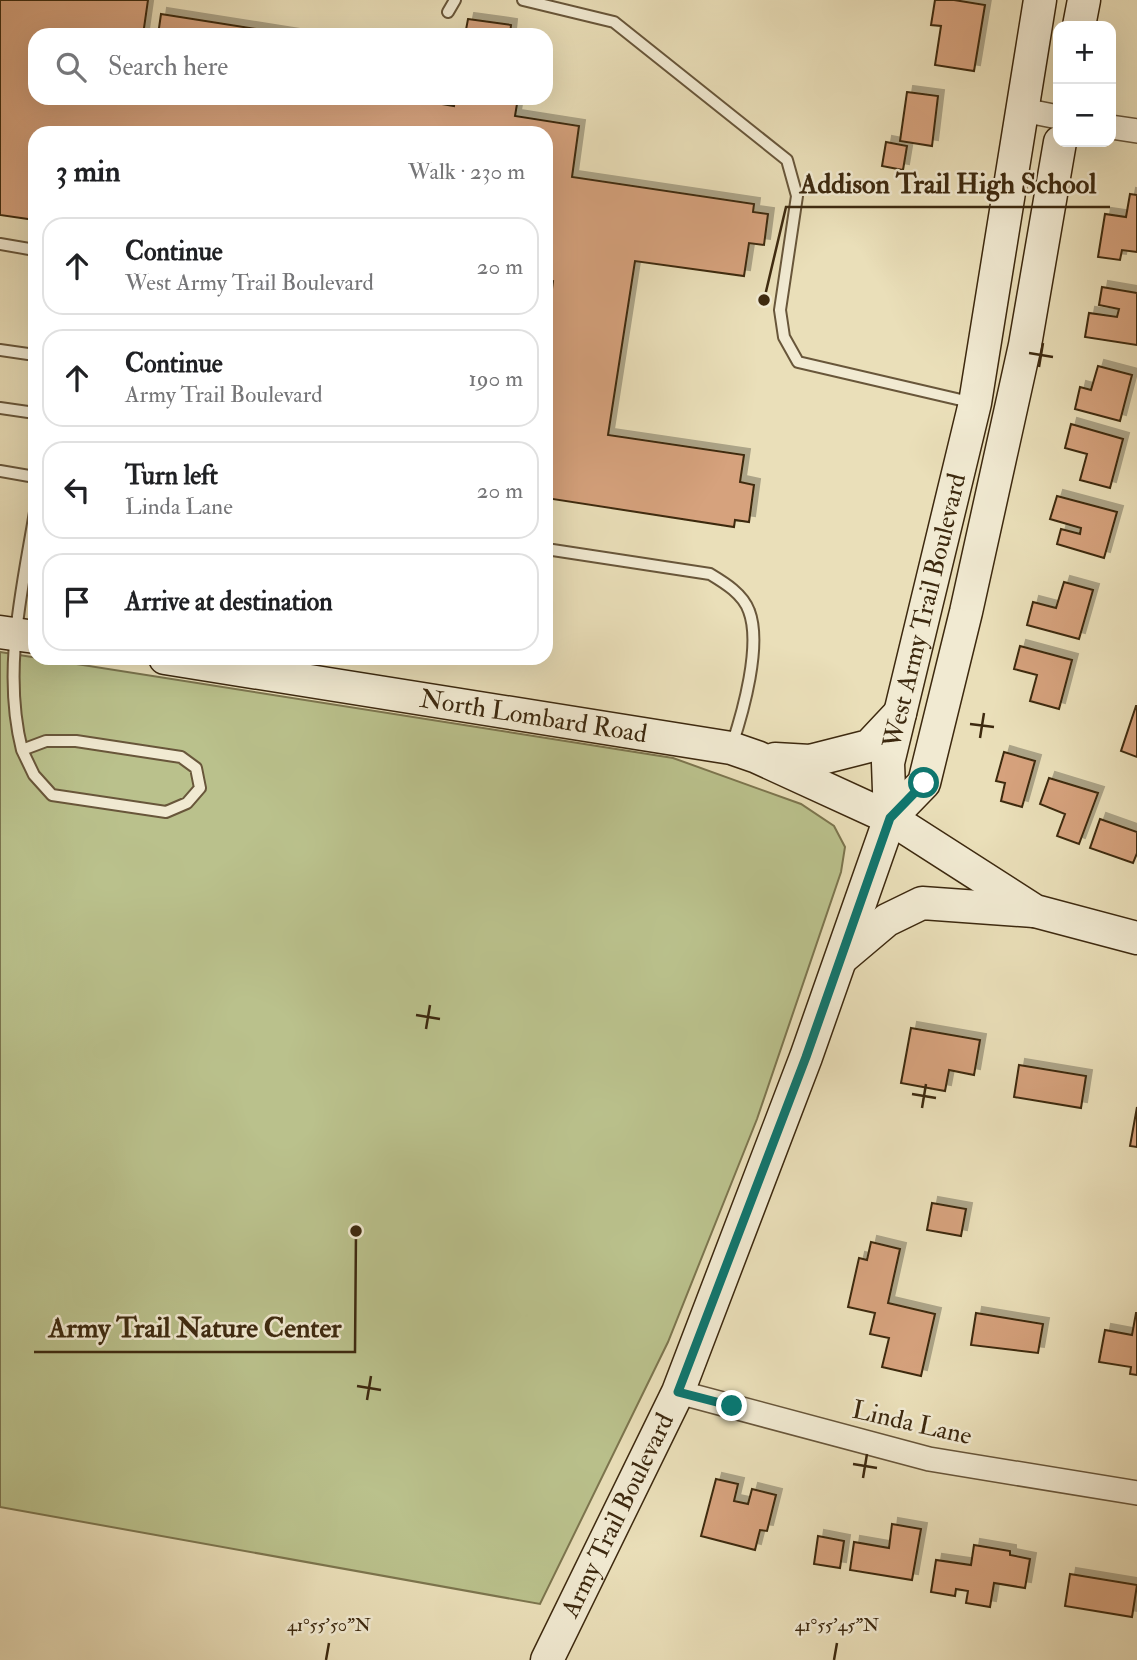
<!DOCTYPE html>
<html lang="en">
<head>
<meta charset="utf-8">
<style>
  body { margin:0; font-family:"IM FELL Double Pica",serif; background:#f2f2f2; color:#202124 }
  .controls { position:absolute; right:21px; top:21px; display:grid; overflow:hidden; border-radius:14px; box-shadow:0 7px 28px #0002 }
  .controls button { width:63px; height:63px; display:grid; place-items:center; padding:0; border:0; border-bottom:2px solid #e0e0e0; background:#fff; color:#202124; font:35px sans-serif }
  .stop { position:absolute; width:21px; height:21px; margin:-16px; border:5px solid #0f766e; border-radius:50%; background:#fff }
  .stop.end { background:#0f766e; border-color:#fff; box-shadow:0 2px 7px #0008 }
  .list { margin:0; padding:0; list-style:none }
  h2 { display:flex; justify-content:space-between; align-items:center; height:91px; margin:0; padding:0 28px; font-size:30px }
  h2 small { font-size:23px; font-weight:400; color:#757577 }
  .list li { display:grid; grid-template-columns:46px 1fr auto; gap:21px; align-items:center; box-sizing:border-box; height:98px; margin:0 14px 14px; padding:0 14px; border:2px solid #e0e0e0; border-radius:21px }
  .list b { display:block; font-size:26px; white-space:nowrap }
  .list p { margin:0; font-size:23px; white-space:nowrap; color:#757577 }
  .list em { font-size:23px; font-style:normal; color:#757577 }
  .icon { flex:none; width:38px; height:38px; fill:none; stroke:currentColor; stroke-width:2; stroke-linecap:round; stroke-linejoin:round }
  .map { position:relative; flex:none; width:1137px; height:1660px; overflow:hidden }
  .search { position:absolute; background:#fff; box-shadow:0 7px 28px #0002; left:28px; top:28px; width:525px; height:77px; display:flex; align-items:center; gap:18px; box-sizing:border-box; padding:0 24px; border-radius:21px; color:#757577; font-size:26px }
  .panel { position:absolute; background:#fff; box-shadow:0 7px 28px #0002; left:28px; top:126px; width:525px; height:539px; border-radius:21px }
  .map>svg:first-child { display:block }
</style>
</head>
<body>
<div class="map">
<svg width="1137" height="1660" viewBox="0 0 1137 1660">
  <defs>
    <filter id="shadow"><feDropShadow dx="6" dy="-6" stdDeviation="0" flood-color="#0004"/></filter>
  </defs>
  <rect width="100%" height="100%" fill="#eadfb9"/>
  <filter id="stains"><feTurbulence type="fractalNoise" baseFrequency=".00286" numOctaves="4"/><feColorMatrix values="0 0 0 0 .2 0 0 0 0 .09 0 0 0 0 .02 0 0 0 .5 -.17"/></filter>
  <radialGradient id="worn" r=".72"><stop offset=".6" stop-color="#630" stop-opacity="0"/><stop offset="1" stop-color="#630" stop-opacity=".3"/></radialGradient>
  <path fill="#bac18c" stroke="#7c754e" stroke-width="2" d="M 0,652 L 673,758 L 801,804 L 834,826 L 845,847 L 841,872 L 757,1119 L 668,1342 L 540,1604 L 0,1507 Z"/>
  <path fill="#d6a27d" stroke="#3d290f" stroke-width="2" filter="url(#shadow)" d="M 0,0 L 148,0 L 143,35 L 35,35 L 35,98 L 418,98 L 418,100 L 454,106 L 455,98 L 518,98 L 515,116 L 579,126 L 572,177 L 754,204 L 753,212 L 768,214 L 764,245 L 749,243 L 744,276 L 635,261 L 608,435 L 744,455 L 740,482 L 754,485 L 749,522 L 735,520 L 734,527 L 546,498 L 546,296 L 551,297 L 553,281 L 546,280 L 546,133 L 35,133 L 35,220 L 0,215 Z
    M 935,0 L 954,0 L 985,5 L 974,71 L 935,65 L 941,26 L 931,25 Z
    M 161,14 L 294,35 L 158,35 Z
    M 468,19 L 511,25 L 510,35 L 465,35 Z
    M 907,92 L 938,96 L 932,146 L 900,141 Z
    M 886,142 L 907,146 L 903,170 L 882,166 Z
    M 1130,194 L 1137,195 L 1137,252 L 1122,250 L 1120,260 L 1098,257 L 1105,214 L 1126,217 Z
    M 1102,287 L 1137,293 L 1137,345 L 1085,337 L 1089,313 L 1117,317 L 1119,309 L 1099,305 Z
    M 1098,366 L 1132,375 L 1120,421 L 1075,409 L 1080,387 L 1091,390 Z
    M 1071,424 L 1123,439 L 1110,488 L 1080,480 L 1087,454 L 1065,448 Z
    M 1057,496 L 1117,512 L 1104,558 L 1057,544 L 1061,529 L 1080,534 L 1081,528 L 1050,519 Z
    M 1064,582 L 1093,590 L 1079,639 L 1027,625 L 1033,602 L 1056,608 Z
    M 1020,646 L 1072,660 L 1059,709 L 1030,701 L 1037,675 L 1014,669 Z
    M 1136,706 L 1137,706 L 1137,757 L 1121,751 Z
    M 1004,752 L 1035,761 L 1022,807 L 1001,801 L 1005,783 L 996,781 Z
    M 1049,778 L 1098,793 L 1079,844 L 1057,836 L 1065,814 L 1040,804 Z
    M 1100,819 L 1137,832 L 1137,853 L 1133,863 L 1090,848 Z
    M 911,1028 L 980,1040 L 974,1075 L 949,1070 L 945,1091 L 901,1083 Z
    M 1019,1065 L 1086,1076 L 1081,1108 L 1014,1097 Z
    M 1137,1107 L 1137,1147 L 1130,1146 Z
    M 932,1203 L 966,1209 L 961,1236 L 927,1230 Z
    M 871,1242 L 900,1249 L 888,1303 L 935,1314 L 921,1376 L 882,1367 L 889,1338 L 870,1334 L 875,1313 L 848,1307 L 859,1258 L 867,1260 Z
    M 976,1313 L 1043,1324 L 1038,1353 L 971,1345 Z
    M 1136,1313 L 1137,1313 L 1137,1375 L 1130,1374 L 1131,1367 L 1099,1362 L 1105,1330 L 1132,1335 Z
    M 716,1479 L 738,1484 L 734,1501 L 748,1504 L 752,1489 L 776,1495 L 767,1531 L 760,1530 L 755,1550 L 701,1536 Z
    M 892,1524 L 921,1529 L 912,1580 L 850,1570 L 854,1542 L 889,1548 Z
    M 818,1536 L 844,1541 L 840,1568 L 814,1564 Z
    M 974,1545 L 1010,1551 L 1010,1555 L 1030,1559 L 1025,1588 L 994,1583 L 990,1607 L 966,1603 L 968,1591 L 956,1589 L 955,1596 L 931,1592 L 936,1560 L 971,1565 Z
    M 1070,1574 L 1137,1585 L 1132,1617 L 1065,1606 Z"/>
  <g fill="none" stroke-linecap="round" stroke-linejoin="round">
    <defs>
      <path id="lane" d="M 523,0 L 614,22 L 787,160 L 797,196 L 780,310 L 784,337 L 798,362 L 974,403
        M 448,12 L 455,0
        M 0,244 L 35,250
        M 0,350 L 35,355
        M 0,408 L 35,413
        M 0,471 L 35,477
        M 546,549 L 710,574 C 725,583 743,594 749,611 C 762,645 743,712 732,745
        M 46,741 L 76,741 L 181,757 L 196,768 L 200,788 L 187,803 L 166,812 L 52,795 L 34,775 L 22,750 Z
        M 22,750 C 2,671 22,591 35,512"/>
      <path id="street" d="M 1023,110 L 1058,117
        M 1111,127 L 1137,131
        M 678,1392 L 929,1459 L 1137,1493"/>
      <g id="secondary">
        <path d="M 1079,26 L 1084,0"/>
        <path d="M 0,632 L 35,637"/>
        <path id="s1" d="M 165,658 L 731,748 L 757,757 L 890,818 L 1035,911 L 1137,938"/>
        <path d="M 775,759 L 810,761 L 869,746 L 900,713"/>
        <path d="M 890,818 L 924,783 L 966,612 L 1025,345 L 1060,142"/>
        <path d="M 842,958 L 887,920 L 922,903 L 1034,911"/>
        <path id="s2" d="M 547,1660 L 678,1392 L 806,1057 L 890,818 L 888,763 L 975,403 L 1040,0"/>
      </g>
    </defs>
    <use href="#lane" stroke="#68563a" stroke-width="14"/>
    <use href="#street" stroke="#68563a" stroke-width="26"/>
    <use href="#secondary" stroke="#3d290f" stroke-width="35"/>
    <use href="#lane" stroke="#f1ead2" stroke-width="10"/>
    <use href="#street" stroke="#f1ead2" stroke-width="23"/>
    <use href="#secondary" stroke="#f1ead2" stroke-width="32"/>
  </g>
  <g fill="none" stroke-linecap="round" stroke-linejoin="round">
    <path stroke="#0f766e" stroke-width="9" d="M 732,1406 L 678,1392 L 806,1057 L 890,818 L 924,783"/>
  </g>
  <path fill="none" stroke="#3d290f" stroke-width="2.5" d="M 1029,353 L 1053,357M 1039,367 L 1043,343M 970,724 L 994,727M 980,738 L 984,713M 416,1015 L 440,1019M 426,1029 L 430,1005M 912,1094 L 936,1098M 922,1108 L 926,1084M 357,1386 L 381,1390M 367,1400 L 371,1376M 853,1464 L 877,1468M 863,1478 L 867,1454M 326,1660 L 329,1643M 834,1660 L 837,1643"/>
  <g text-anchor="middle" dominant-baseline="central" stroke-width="5" stroke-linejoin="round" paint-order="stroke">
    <g font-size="26" fill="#3d290f" stroke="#f1ead2">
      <text stroke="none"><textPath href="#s2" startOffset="1122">West Army Trail Boulevard</textPath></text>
      <text stroke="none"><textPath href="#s1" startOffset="373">North Lombard Road</textPath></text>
      <text transform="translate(912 1423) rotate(13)">Linda Lane</text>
      <text stroke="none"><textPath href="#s2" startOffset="161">Army Trail Boulevard</textPath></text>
    </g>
  </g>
  <g font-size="18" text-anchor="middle" fill="#3d290f" stroke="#f1ead2" stroke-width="5" stroke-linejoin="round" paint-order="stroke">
    <text x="329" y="1631">41°55'50"N</text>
    <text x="837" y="1631">41°55'45"N</text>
  </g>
  <path fill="none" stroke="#3d290f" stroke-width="2.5" d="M764 300L786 207H1110M356 1231L355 1352H34"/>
  <g fill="#3d290f" stroke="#f1ead2" stroke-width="2.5">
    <circle cx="764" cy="300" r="7"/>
    <circle cx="356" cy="1231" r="7"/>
  </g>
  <g font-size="28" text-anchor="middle" font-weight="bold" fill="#3d290f" stroke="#f1ead2" stroke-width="5" stroke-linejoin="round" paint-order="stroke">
    <text x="948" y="193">Addison Trail High School</text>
    <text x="195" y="1337">Army Trail Nature Center</text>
  </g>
  <rect width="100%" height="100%" filter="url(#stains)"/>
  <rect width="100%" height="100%" fill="url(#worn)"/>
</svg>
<div class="controls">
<button>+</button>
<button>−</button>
</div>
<div class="stop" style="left:924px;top:783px"></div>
<div class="stop end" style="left:732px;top:1406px"></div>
<div class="search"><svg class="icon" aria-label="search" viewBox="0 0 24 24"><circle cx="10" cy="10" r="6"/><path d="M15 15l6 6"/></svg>Search here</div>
<section class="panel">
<h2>3 min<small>Walk · 230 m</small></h2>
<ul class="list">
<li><svg class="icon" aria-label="ahead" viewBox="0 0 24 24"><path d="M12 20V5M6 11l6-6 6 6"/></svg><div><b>Continue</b><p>West Army Trail Boulevard</p></div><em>20 m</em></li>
<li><svg class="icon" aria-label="ahead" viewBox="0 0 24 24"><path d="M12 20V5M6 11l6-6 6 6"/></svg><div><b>Continue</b><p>Army Trail Boulevard</p></div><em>190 m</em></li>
<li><svg class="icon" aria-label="left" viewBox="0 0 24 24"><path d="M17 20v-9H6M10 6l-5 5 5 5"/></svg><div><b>Turn left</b><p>Linda Lane</p></div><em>20 m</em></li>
<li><svg class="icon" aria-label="arrive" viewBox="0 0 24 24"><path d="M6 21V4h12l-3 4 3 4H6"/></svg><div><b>Arrive at destination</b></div></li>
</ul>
</section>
</div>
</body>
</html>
